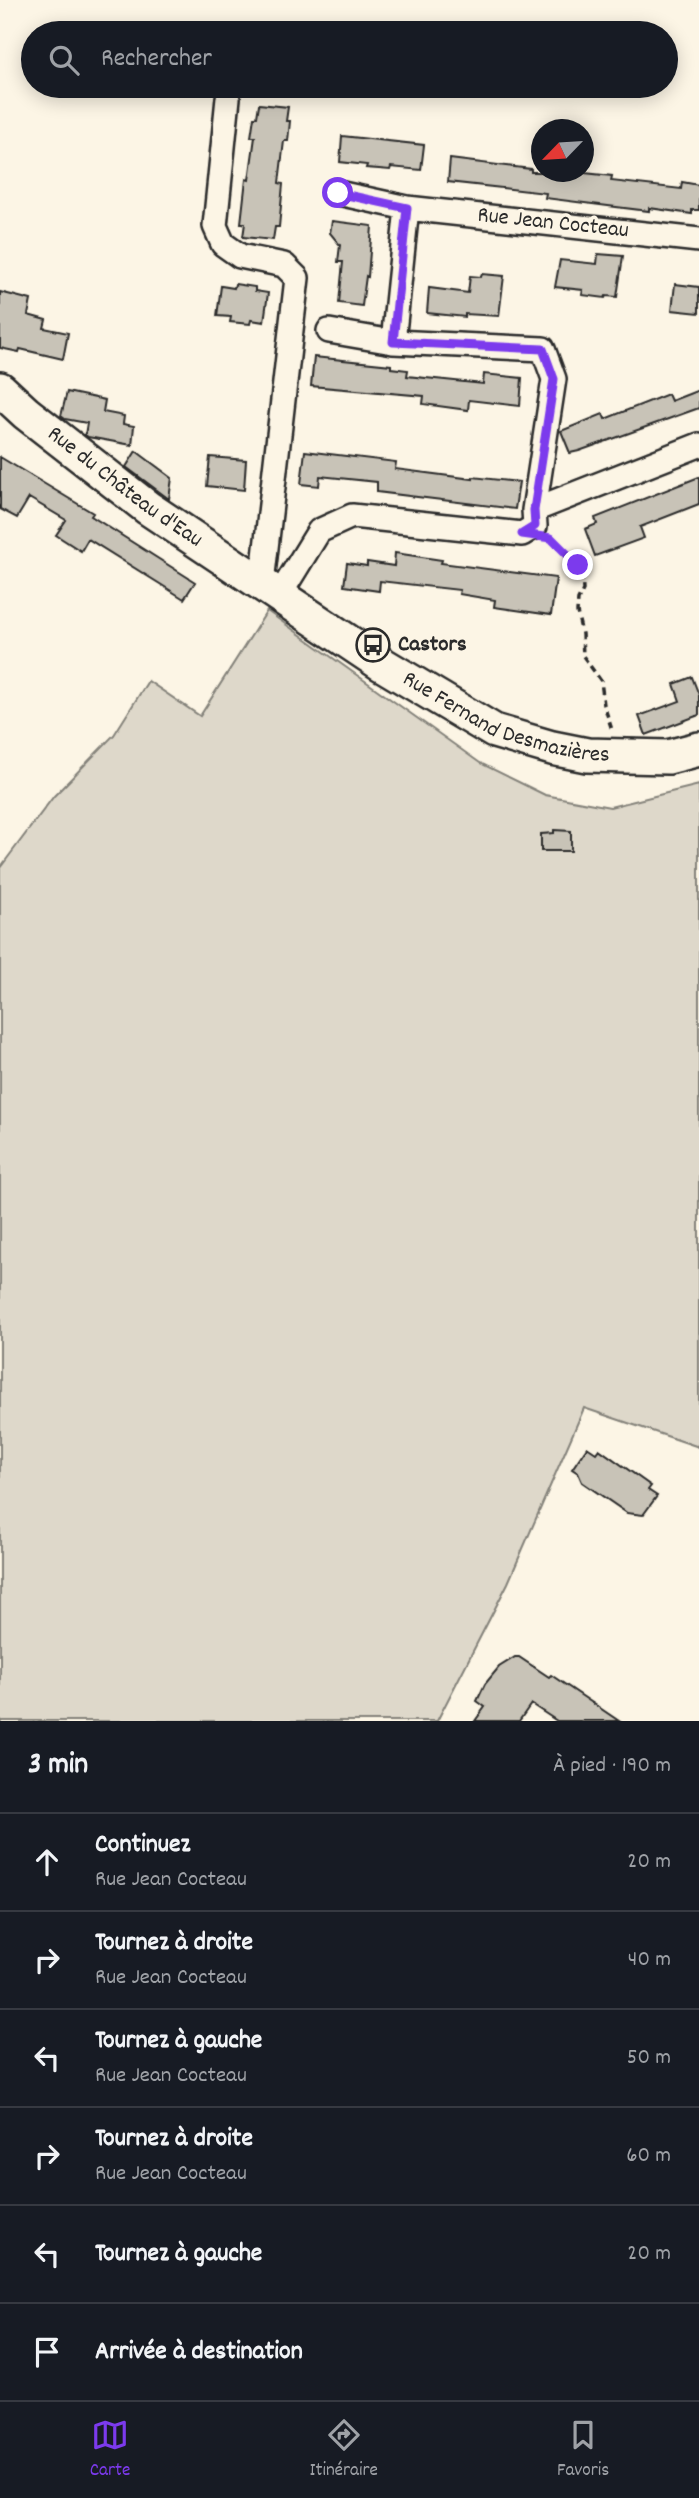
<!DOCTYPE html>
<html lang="fr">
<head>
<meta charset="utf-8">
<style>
  body { margin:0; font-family:Dekko,sans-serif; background:#242831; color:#f1f3f6 }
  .compass { position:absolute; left:531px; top:119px; width:63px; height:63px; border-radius:50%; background:#171b24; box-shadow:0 4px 18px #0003; rotate:245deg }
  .stop { position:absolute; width:21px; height:21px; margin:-16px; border:5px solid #7c3aed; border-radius:50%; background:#fff }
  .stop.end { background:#7c3aed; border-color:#fff; box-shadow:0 2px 7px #0008 }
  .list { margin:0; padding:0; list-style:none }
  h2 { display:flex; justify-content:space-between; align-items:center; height:91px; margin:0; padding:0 28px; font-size:30px }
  h2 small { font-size:23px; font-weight:400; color:#9ea1a6 }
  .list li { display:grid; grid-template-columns:46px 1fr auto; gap:21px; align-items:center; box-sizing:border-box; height:98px; padding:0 28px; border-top:2px solid #363941 }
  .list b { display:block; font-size:26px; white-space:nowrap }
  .list p { margin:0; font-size:23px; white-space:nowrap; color:#9ea1a6 }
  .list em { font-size:23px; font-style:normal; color:#9ea1a6 }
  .icon { flex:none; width:38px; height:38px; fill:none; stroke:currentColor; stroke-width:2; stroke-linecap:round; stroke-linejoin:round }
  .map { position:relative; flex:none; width:699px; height:1721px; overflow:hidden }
  .search { position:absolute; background:#171b24; box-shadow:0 4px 18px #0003; left:21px; right:21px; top:21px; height:77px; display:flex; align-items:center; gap:18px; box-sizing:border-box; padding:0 24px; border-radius:38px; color:#9ea1a6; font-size:26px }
  .sheet { height:679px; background:#171b24 }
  nav { display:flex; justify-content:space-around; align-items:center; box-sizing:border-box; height:98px; border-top:2px solid #363941; background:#171b24; font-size:19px; color:#9ea1a6 }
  nav a { display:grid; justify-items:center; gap:4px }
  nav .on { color:#7c3aed }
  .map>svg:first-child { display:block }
</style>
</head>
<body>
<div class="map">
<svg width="699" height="1721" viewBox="0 0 699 1721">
  <rect width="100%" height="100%" fill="#fcf5e5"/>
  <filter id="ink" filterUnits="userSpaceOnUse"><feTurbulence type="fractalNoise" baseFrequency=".0143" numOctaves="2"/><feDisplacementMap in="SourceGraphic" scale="14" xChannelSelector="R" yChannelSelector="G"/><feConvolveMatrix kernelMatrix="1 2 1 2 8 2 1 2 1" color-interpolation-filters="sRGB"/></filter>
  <g filter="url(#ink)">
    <path fill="#ded8ca" stroke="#84827a" stroke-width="2" d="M 267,611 L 480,763 L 545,795 L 610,807 L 699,785 L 699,1447 L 584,1408 L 508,1583 L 437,1721 L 0,1721 L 0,868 L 54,796 L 114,735 L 148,681 L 200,716 Z"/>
    <path fill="#c8c3b7" stroke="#2b2b2b" stroke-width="2" d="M 259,104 L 288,107 L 286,121 L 290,121 L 288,141 L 284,141 L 279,183 L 283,184 L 279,227 L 275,227 L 273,240 L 243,237 L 245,223 L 241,223 L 246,179 L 249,180 L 255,137 L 251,137 L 254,117 L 257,117 Z
      M 342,136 L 424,145 L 421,170 L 391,167 L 390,170 L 379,169 L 366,168 L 367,165 L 340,162 Z
      M 450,159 L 531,169 L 531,172 L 575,172 L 612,176 L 611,181 L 681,189 L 682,182 L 699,185 L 699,210 L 692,210 L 692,214 L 649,208 L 649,211 L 608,206 L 545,198 L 546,193 L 448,182 Z
      M 332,221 L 372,226 L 368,277 L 366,276 L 362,306 L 339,303 L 343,262 L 338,262 L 340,245 L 330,233 Z
      M 598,254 L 623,256 L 617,297 L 606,296 L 605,298 L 582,295 L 583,290 L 555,287 L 560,260 L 597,264 Z
      M 482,274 L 504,276 L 499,316 L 465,314 L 465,317 L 427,313 L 429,288 L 468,293 L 470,276 L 481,277 Z
      M 235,284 L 255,287 L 255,291 L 268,293 L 264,322 L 251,320 L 250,324 L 230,322 L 231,317 L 217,316 L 221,286 L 234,288 Z
      M 675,284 L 699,287 L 699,313 L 672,310 Z
      M 0,292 L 31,300 L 28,315 L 46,320 L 44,328 L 68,333 L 63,359 L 20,349 L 19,352 L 0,348 Z
      M 314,357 L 391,365 L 391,368 L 408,370 L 407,376 L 483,384 L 484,374 L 522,378 L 520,406 L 469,400 L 468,410 L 423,404 L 424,396 L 311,386 Z
      M 699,390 L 699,408 L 579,451 L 570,453 L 561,431 L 603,414 L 605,419 L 668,394 L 671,401 Z
      M 67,392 L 105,400 L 103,412 L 124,416 L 123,424 L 134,426 L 132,445 L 88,437 L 85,435 L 87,423 L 65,419 L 61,416 Z
      M 136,451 L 172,478 L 169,499 L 126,467 Z
      M 305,451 L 396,462 L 395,469 L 473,479 L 473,477 L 519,482 L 515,509 L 377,492 L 377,482 L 320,476 L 319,486 L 301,484 Z
      M 0,457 L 93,513 L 91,516 L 195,582 L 184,599 L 88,539 L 81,551 L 56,535 L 66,520 L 29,498 L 17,518 L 0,509 Z
      M 210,457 L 246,460 L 244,490 L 207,486 Z
      M 699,477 L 699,504 L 640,527 L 644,538 L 595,556 L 585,529 L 597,524 L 595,518 Z
      M 395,553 L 442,560 L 441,563 L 556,578 L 551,615 L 494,607 L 495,600 L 459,594 L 460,590 L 380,581 L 379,591 L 344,586 L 347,563 L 367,566 L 367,562 L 394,566 Z
      M 692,677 L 699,695 L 699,715 L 646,735 L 639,716 L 680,701 L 674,684 Z
      M 554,830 L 571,831 L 571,851 L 541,851 L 541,834 L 554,833 Z
      M 587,1447 L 596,1453 L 599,1449 L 651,1486 L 648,1490 L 657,1496 L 643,1515 L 627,1513 L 582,1482 L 578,1473 L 572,1469 Z
      M 515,1657 L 519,1657 L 549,1677 L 551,1675 L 619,1721 L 557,1721 L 531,1704 L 519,1721 L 475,1721 L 485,1707 L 477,1701 L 485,1684 L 499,1667 Z"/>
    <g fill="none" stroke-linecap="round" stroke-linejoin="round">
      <defs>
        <path id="street" d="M 228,98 L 215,226 L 223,244 L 240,256 L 284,265 L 297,278 L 262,583
          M 338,193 L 407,208 L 699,240
          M 329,331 L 393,342 L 543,349 L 554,379 L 534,510
          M 393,342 L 407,208
          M 279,596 L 319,531 L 352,516 L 522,534 L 535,526 L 534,510 L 699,445"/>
        <g id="secondary">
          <path id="s1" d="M 0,389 L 26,413 L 148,508 L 380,663 L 494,731 L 552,748 L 587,755 L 668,757 L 699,749"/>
        </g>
      </defs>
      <use href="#street" stroke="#2b2b2b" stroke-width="28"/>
      <use href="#secondary" stroke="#2b2b2b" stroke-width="38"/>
      <path stroke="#2b2b2b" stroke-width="3.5" stroke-dasharray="7 5" stroke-linecap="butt" d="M 551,538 L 578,565 L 582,575 L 583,590 L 578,600 L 577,612 L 582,634 L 583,656 L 601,681 L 604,705 L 612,730"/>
      <use href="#street" stroke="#fcf5e5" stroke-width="23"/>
      <use href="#secondary" stroke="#fcf5e5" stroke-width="33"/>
    </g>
  </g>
  <g fill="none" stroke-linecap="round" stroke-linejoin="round" filter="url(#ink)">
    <path stroke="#7c3aed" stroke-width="9" d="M 338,193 L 407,208 L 393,342 L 543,349 L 554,379 L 534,510 L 535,526 L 522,534 L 551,538 L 578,565"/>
  </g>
  <defs>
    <symbol id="bus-ring" viewBox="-11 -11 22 22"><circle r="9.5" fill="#fcf5e5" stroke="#2b2b2b" stroke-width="1.5"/><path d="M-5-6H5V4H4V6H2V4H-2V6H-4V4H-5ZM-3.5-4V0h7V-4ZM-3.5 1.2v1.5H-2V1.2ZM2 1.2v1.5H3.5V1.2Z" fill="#2b2b2b"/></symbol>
  </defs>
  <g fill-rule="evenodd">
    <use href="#bus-ring" x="354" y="626" width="38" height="38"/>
  </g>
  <g text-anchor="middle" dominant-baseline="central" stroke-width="7" stroke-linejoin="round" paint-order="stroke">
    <g font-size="23" fill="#2b2b2b" stroke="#fcf5e5">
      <text transform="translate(553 224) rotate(6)">Rue Jean Cocteau</text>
      <text stroke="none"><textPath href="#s1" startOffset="159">Rue du Château d'Eau</textPath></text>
      <text stroke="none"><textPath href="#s1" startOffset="609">Rue Fernand Desmazières</textPath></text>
    </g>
    <g font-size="23" font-weight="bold" fill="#2b2b2b" stroke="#fcf5e5" text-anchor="start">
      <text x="398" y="645">Castors</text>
    </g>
  </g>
</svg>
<svg class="compass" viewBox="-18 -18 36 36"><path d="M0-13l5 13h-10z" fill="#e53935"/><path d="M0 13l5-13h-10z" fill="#9ea1a6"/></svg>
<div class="stop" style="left:338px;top:193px"></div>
<div class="stop end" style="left:578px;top:565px"></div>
<div class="search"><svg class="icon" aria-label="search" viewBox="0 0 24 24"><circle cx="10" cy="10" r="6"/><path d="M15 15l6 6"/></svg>Rechercher</div>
</div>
<section class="sheet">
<h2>3 min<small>À pied · 190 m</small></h2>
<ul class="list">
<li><svg class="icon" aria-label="ahead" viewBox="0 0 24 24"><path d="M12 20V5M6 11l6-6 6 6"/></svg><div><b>Continuez</b><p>Rue Jean Cocteau</p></div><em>20 m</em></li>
<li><svg class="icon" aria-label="right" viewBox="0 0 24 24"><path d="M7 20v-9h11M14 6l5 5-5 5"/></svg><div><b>Tournez à droite</b><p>Rue Jean Cocteau</p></div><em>40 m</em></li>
<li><svg class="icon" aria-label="left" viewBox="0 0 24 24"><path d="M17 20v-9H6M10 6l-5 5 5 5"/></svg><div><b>Tournez à gauche</b><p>Rue Jean Cocteau</p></div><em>50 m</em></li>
<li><svg class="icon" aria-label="right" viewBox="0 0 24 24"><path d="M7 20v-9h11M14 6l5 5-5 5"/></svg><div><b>Tournez à droite</b><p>Rue Jean Cocteau</p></div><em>60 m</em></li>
<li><svg class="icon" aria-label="left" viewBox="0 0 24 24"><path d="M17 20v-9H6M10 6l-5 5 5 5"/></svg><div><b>Tournez à gauche</b></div><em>20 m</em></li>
<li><svg class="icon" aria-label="arrive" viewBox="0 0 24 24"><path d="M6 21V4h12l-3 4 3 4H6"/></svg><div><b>Arrivée à destination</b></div></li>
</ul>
</section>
<nav>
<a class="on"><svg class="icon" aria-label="map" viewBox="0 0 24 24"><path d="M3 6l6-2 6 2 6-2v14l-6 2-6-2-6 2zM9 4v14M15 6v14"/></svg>Carte</a>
<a><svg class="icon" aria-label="directions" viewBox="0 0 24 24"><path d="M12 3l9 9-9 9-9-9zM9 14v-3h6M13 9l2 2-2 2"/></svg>Itinéraire</a>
<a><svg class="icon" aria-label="saved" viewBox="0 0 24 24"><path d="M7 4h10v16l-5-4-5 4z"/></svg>Favoris</a>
</nav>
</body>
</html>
